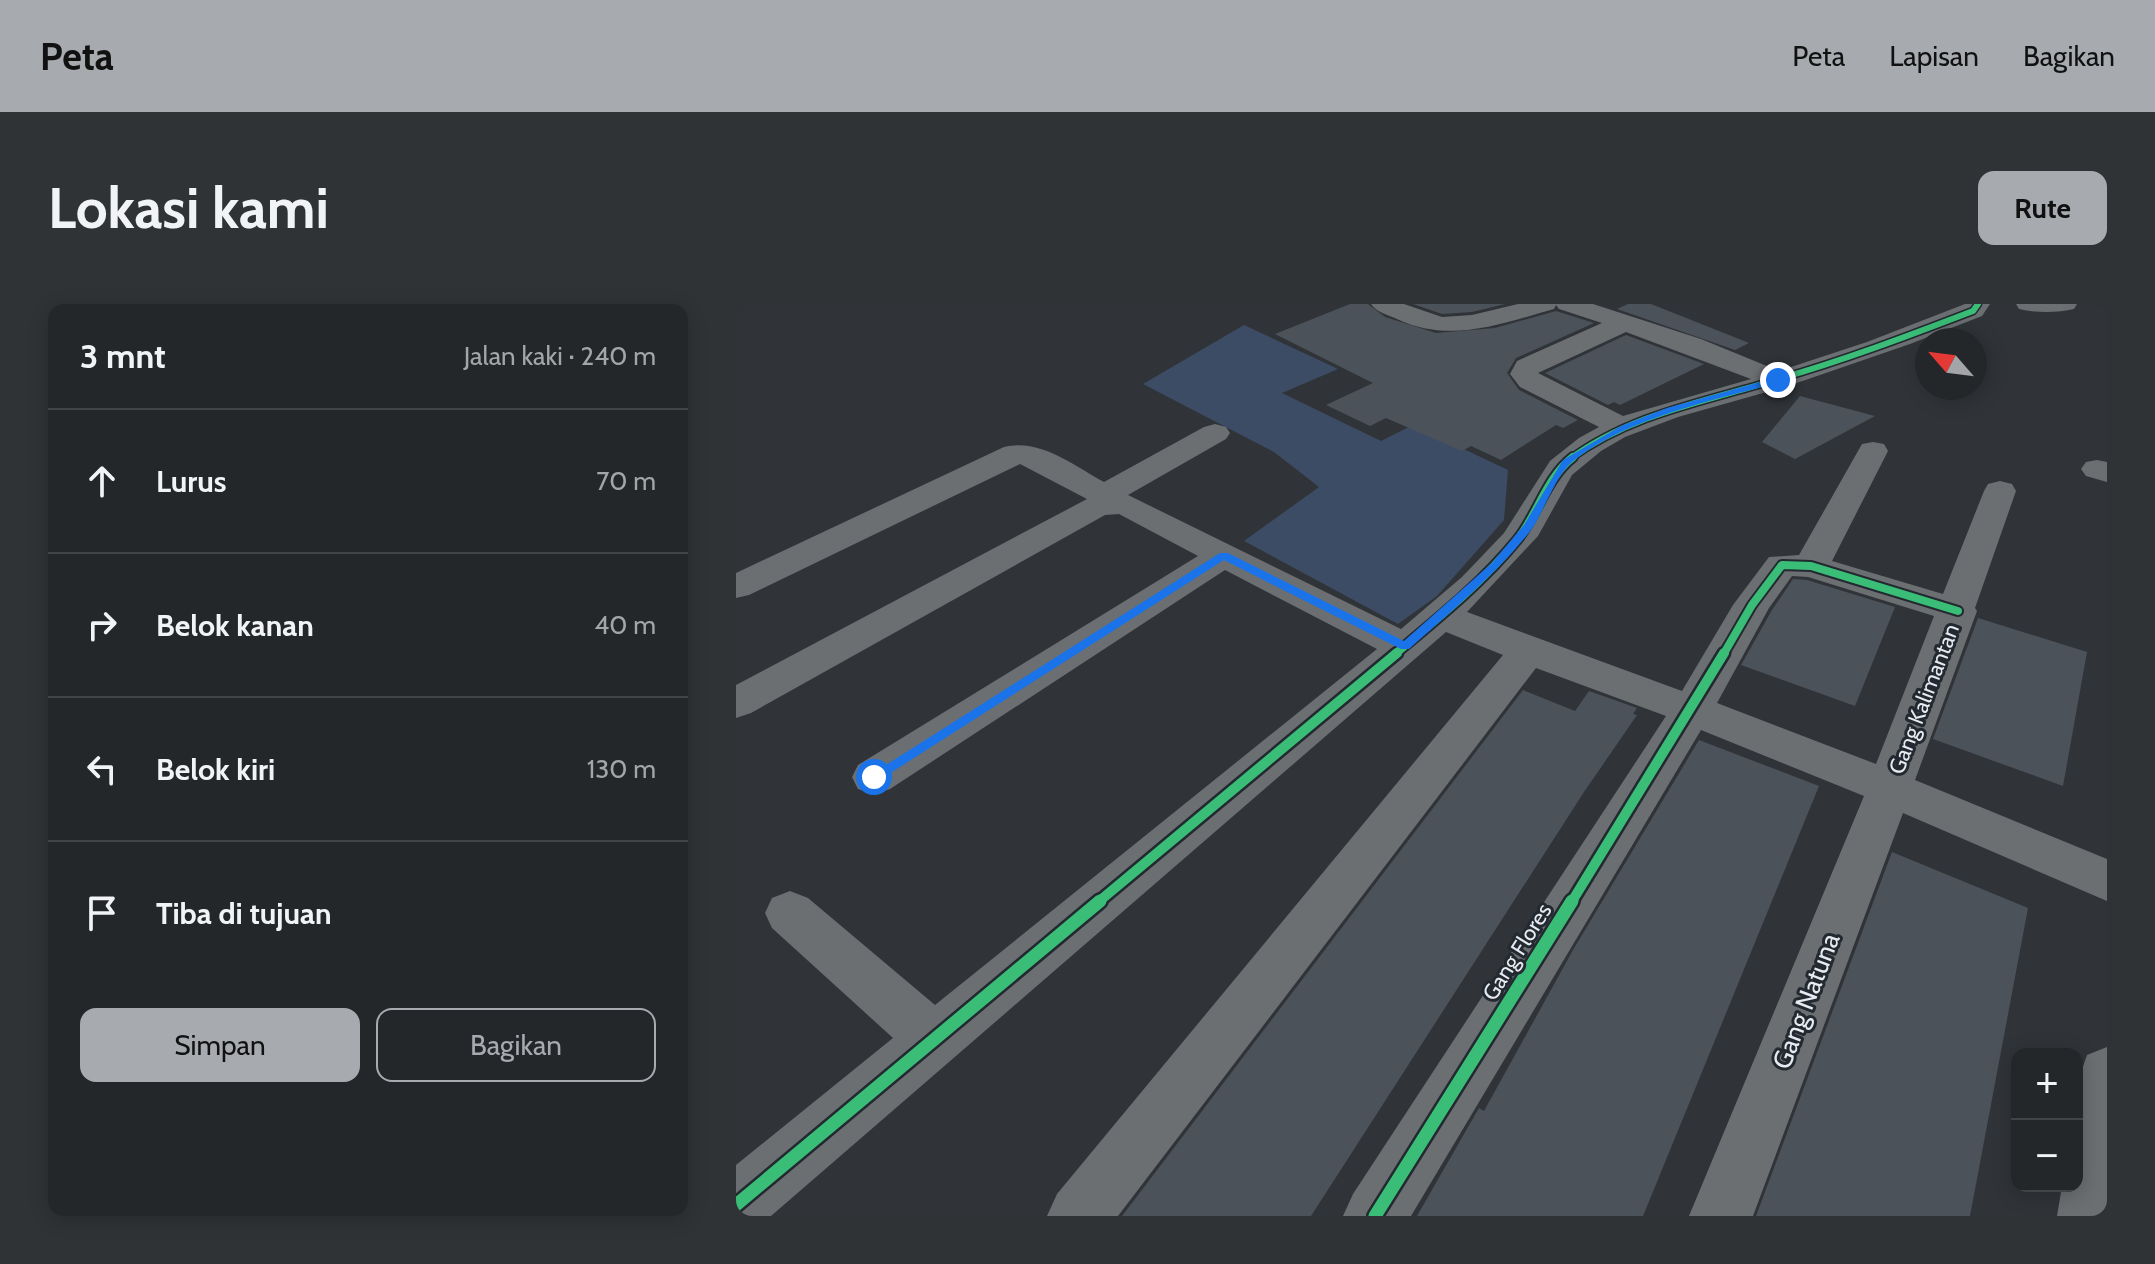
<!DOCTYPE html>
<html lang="id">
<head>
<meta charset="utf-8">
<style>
  body { margin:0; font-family:Cabin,sans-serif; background:#303336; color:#f1f3f6 }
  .controls { position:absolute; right:24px; bottom:24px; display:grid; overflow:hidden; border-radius:16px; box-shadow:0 4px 20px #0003 }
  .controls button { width:72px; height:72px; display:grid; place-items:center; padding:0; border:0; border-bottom:2px solid #414447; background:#24272a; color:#f1f3f6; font:40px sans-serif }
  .compass { position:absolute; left:1179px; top:24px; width:72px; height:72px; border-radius:50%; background:#24272a; box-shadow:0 4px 20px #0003; rotate:298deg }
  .stop { position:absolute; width:24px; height:24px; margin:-18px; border:6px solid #1a73e8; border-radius:50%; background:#fff }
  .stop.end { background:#1a73e8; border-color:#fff; box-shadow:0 2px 8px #0008 }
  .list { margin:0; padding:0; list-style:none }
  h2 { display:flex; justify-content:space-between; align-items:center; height:104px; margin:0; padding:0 32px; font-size:34px }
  h2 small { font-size:26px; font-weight:400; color:#a3a5a8 }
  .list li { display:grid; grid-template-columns:52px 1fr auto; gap:24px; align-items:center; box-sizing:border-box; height:144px; padding:0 32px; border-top:2px solid #414447 }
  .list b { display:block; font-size:30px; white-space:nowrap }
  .list em { font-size:26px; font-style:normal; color:#a3a5a8 }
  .actions { display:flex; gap:16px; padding:24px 32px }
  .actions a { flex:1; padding:18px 0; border:2px solid #a7abb0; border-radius:16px; text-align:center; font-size:28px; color:#a7abb0 }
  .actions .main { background:#a7abb0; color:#111 }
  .icon { flex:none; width:44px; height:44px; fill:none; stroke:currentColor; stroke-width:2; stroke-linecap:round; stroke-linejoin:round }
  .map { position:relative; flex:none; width:1371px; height:912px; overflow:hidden; border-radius:16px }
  header { display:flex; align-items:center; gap:48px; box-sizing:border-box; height:112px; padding:0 40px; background:#a7abb0; color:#111 }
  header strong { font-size:38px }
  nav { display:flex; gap:44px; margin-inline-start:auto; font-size:28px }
  .intro { display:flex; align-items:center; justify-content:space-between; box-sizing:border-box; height:192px; padding:0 48px }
  h1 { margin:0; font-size:56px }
  .button { padding:20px 36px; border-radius:16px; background:#a7abb0; color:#111; font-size:28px; font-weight:700 }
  main { display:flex; gap:48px; padding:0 48px }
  aside { flex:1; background:#24272a; border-radius:16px; box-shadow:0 4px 20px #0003 }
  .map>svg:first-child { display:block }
</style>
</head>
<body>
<header>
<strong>Peta</strong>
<nav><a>Peta</a><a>Lapisan</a><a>Bagikan</a></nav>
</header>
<div class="intro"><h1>Lokasi kami</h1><a class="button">Rute</a></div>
<main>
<aside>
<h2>3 mnt<small>Jalan kaki · 240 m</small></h2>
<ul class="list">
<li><svg class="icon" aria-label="ahead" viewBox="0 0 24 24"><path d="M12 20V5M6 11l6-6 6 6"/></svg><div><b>Lurus</b></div><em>70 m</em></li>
<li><svg class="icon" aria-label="right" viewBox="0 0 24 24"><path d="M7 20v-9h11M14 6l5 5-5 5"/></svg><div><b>Belok kanan</b></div><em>40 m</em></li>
<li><svg class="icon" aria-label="left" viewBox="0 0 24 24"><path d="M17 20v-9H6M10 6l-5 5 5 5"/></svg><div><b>Belok kiri</b></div><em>130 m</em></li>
<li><svg class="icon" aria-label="arrive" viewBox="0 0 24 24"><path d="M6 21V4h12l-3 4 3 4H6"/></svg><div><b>Tiba di tujuan</b></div></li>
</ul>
<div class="actions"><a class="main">Simpan</a><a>Bagikan</a></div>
</aside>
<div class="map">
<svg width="1371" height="912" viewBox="0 0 1371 912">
  <rect width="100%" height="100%" fill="#303438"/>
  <path fill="#3c4c64" d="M 508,21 L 602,65 L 546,89 L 645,137 L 677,121 L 772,166 L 768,216 L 701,292 L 662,320 L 508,237 L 583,183 L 538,148 L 407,80 Z"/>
  <path fill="#4c525a" d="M 614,0 L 632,0 L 649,13 L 700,29 L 759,24 L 820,7 L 858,19 L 780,54 L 771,69 L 783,86 L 842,116 L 827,124 L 820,121 L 765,156 L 735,142 L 726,147 L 650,114 L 634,122 L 590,101 L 637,79 L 539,30 Z
    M 677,0 L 769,0 L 736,8 L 706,10 Z
    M 892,0 L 915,0 L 1013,39 L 999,46 L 881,5 Z
    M 890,31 L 968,60 L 884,101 L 878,98 L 872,101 L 809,69 Z
    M 1064,92 L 1139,112 L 1059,155 L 1026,138 Z
    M 1057,275 L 1071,276 L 1159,303 L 1119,402 L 1005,361 L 1036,306 Z
    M 1242,314 L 1351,348 L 1327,482 L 1197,435 Z
    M 787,386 L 839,407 L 853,387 L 901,404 L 897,410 L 901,411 L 848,488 L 575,912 L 386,912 Z
    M 963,436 L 1083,482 L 907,912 L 681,912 L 743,804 L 748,807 L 837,646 Z
    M 1156,548 L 1292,604 L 1234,912 L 1020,912 Z"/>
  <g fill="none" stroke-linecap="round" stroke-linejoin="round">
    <path fill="#6c6f72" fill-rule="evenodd" d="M 635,0 L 668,0 L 706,13 L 736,11 L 782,0 L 857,0 L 965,35 L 1043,67 L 1131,38 L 1229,0 L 1254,0 L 1246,12 L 1174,40 L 1052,82 L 942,113 L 889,133 L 865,147 L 836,171 L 802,232 L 731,308 L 946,387 L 997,301 L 1033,253 L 1063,251 L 1126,140 L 1137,138 L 1148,140 L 1152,147 L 1096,257 L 1207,290 L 1248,187 L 1252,180 L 1264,177 L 1276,180 L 1280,187 L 1239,304 L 1241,307 L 1179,476 L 1371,555 L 1371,597 L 1167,509 L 1017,912 L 953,912 L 1128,492 L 965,426 L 675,912 L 607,912 L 617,890 L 930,412 L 800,364 L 382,912 L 311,912 L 321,890 L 767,351 L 710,328 L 35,912 L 0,912 L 0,861 L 157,734 L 36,624 L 29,609 L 36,594 L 54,587 L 72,594 L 199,701 L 641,345 L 489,266 L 154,485 L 138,490 L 122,485 L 116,473 L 122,461 L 462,252 L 383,210 L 369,211 L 15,409 L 0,414 L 0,381 L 351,195 L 284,160 L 13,291 L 0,294 L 0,269 L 268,143 C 304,134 337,161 368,178 L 468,123 L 479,120 L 490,123 L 494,129 L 490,135 L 392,191 L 665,325 L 726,273 L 768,229 L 814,157 L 843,134 L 863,123 L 784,83 L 774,70 L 781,57 L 866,19 L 823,5 L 820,1 L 818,5 C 764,20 714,40 661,15 C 652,11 640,8 635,0 ZM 890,28 L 1015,75 L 887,112 L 802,69 ZM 1056,272 L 1072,273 L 1198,312 L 1140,460 L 981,399 L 1033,304 Z
      M 1280,0 L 1341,0 L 1338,5 C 1321,9 1300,9 1283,5 Z
      M 1361,156 L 1371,158 L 1371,178 L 1350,172 L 1345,165 L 1350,158 Z
      M 1371,743 L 1371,912 L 1321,912 L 1326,882 L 1341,882 L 1341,780 L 1351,751 Z"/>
    <defs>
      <path id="cycleway-far3" d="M 834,155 C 895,110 968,98 1039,76 C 1106,57 1172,32 1237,7 L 1242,0"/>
      <path id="cycleway-far2" d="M 658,351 C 701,315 746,279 781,236 C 802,210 810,174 837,153
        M 987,351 L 1016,301 L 1046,261 L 1075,262 L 1222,307"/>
      <path id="cycleway-far1" d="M 361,599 L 661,349
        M 835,599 L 988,349"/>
      <path id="cycleway" d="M 0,901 L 364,597
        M 639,912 L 836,597"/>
    </defs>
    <use href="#cycleway-far3" stroke="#232931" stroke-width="9"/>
    <use href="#cycleway-far2" stroke="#232931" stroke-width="12"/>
    <use href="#cycleway-far1" stroke="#232931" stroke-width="15"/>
    <use href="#cycleway" stroke="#232931" stroke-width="18"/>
    <use href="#cycleway-far3" stroke="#3abd76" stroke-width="6"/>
    <use href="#cycleway-far2" stroke="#3abd76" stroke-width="8"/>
    <use href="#cycleway-far1" stroke="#3abd76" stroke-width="10"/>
    <use href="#cycleway" stroke="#3abd76" stroke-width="13"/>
  </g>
  <path fill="#1a73e8" d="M 1042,73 L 1045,78 C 979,96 889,114 836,158 C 819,172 808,208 795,226 C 760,271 715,307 673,345 L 665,345 L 488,256 L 142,477 L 138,478 L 131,473 L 484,249 L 492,249 L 668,337 L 756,259 L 788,221 L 827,156 L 885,122 L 931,104 Z"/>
  <g text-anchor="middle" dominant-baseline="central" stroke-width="6" stroke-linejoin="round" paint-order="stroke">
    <g font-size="22" fill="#e7ebf1" stroke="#232931">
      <text transform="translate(1188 395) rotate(-69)">Gang Kalimantan</text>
      <text transform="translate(781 648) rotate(-58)">Gang Flores</text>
    </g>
    <g font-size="26" fill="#e7ebf1" stroke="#232931">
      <text transform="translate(1070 697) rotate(-69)">Gang Natuna</text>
    </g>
  </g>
</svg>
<div class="controls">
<button>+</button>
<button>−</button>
</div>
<svg class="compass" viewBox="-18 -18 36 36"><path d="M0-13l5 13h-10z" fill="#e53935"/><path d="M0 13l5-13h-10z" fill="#a3a5a8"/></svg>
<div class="stop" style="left:138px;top:473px"></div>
<div class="stop end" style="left:1042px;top:76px"></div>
</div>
</main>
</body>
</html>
